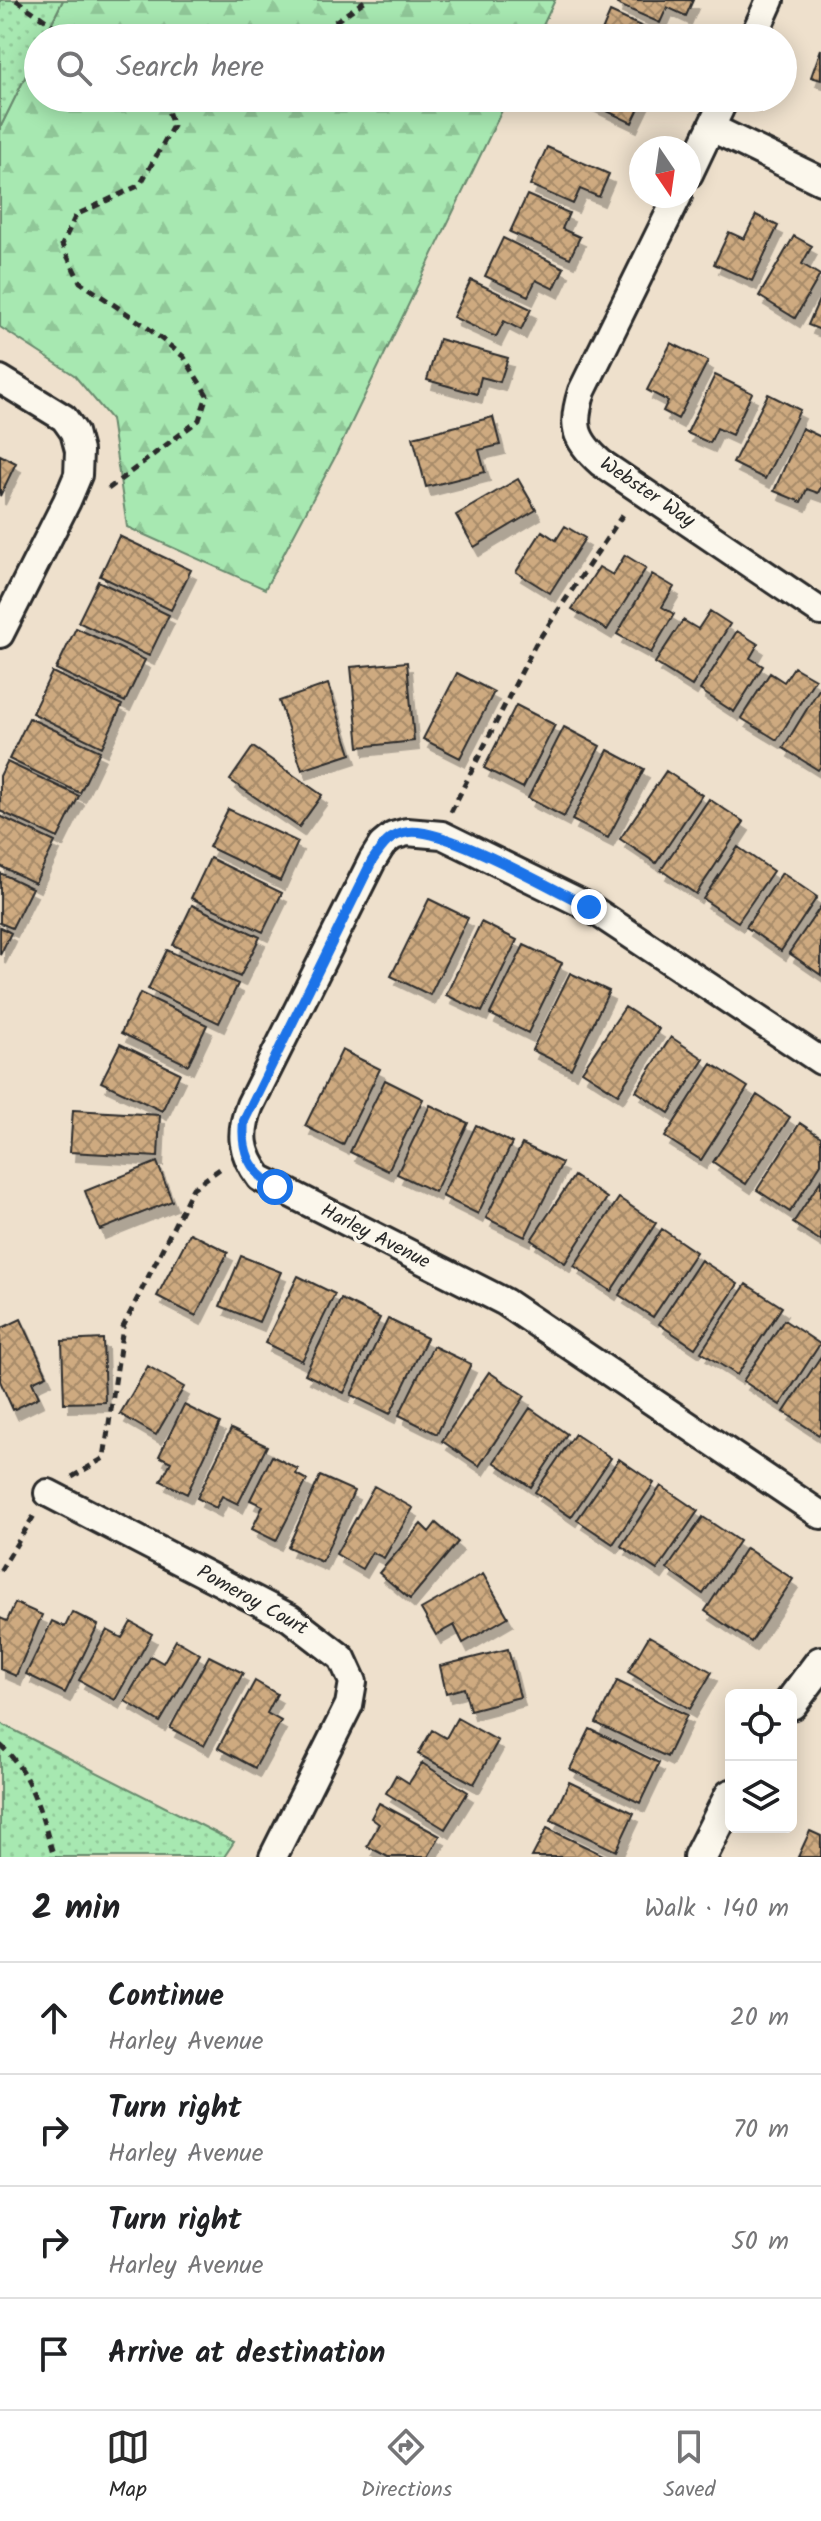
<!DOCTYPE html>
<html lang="en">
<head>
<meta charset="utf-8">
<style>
  body { margin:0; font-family:Kalam,sans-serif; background:#f6f6f6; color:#202124 }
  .controls { position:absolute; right:24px; bottom:24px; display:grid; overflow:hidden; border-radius:12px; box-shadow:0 4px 20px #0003 }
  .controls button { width:72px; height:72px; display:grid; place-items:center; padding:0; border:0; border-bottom:2px solid #e0e0e0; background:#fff; color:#202124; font:40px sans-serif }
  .compass { position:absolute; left:629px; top:136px; width:72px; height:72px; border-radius:50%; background:#fff; box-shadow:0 4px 20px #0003; rotate:167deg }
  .stop { position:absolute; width:24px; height:24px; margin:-18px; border:6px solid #1a73e8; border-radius:50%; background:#fff }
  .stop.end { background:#1a73e8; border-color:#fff; box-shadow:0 2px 8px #0008 }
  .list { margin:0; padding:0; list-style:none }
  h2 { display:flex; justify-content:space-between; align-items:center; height:104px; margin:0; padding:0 32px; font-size:34px }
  h2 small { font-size:26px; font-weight:400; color:#757577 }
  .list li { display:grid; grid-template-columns:52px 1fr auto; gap:24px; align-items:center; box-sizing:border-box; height:112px; padding:0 32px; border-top:2px solid #e0e0e0 }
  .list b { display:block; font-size:30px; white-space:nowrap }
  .list p { margin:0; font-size:26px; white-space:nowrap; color:#757577 }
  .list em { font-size:26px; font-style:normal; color:#757577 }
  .icon { flex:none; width:44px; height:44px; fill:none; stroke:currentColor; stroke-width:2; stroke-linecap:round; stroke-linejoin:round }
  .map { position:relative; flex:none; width:821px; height:1857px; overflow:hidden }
  .search { position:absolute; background:#fff; box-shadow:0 4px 20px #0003; left:24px; right:24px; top:24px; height:88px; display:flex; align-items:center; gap:20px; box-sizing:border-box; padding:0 28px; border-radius:44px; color:#757577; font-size:30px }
  .sheet { height:552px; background:#fff }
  nav { display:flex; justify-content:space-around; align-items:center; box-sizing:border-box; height:112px; border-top:2px solid #e0e0e0; background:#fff; font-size:22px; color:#757577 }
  nav a { display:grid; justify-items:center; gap:4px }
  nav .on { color:#2b2b2b }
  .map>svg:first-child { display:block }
</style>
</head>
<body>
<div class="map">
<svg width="821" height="1857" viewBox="0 0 821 1857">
  <defs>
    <pattern id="forest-firs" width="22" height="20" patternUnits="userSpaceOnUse" patternTransform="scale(2)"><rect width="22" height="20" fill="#a7e8b1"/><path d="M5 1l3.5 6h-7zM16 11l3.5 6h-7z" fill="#90c798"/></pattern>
    <pattern id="park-dots" width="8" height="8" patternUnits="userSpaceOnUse" patternTransform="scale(2)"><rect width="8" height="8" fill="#a7e8b1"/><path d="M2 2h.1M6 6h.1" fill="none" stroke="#90c798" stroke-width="1.8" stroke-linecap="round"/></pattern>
    <pattern id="building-cross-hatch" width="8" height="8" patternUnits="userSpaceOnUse" patternTransform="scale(2)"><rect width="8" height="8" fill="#ceaa80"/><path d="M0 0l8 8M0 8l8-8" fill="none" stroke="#a78b69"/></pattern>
    <filter id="shadow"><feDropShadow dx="5" dy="9" stdDeviation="0" flood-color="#0004"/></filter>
  </defs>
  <rect width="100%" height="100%" fill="#eee0cc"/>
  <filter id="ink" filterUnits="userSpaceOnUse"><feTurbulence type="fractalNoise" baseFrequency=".0125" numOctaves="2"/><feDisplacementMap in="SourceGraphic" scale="16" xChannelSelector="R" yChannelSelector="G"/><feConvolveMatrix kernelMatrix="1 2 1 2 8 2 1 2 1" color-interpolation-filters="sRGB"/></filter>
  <g filter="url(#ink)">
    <path fill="url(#forest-firs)" stroke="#698a6e" stroke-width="2" d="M 63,0 L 555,0 L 537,38 L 44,38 Z
      M 38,51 L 38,98 L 508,98 L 335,457 L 265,589 L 127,527 L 111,419 L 74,375 L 0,327 L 0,128 Z"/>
    <path fill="url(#park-dots)" stroke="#698a6e" stroke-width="2" d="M 0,0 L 63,0 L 44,38 L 38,38 L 38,51 L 0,128 Z
      M 0,1723 L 234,1842 L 224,1857 L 0,1857 Z"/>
    <path fill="url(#building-cross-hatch)" stroke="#2b2b2b" stroke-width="2" filter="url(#shadow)" d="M 618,0 L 693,0 L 686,16 L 667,7 L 660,23 L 617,4 Z
      M 610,12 L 656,33 L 653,38 L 599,38 Z
      M 821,49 L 821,80 L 811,77 Z
      M 580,98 L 644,98 L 632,123 Z
      M 547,147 L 609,174 L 599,197 L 580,189 L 573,204 L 530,185 Z
      M 527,195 L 569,213 L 562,229 L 580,237 L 570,258 L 510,232 Z
      M 756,215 L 778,226 L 752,281 L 714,264 L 729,232 L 744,239 Z
      M 794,236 L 812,246 L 802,264 L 820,275 L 795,318 L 759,296 Z
      M 503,238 L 564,268 L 554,289 L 536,280 L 528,296 L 485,276 Z
      M 471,280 L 531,309 L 521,330 L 504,321 L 496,337 L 453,317 Z
      M 821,295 L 821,330 L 808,325 Z
      M 439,339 L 508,358 L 500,382 L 481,377 L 477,394 L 427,380 Z
      M 671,343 L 708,361 L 678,419 L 663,411 L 668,401 L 647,390 Z
      M 715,375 L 752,393 L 732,435 L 717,428 L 710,443 L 687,433 Z
      M 768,394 L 800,410 L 765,479 L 733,463 Z
      M 493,417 L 500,445 L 479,450 L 485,472 L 426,487 L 413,437 Z
      M 802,428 L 821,437 L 821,487 L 818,493 L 807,489 L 801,502 L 774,491 Z
      M 0,455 L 16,463 L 0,496 Z
      M 518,479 L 536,510 L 474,547 L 456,515 Z
      M 565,526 L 585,538 L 550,593 L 516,572 L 542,531 L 556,540 Z
      M 119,536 L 191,570 L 171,610 L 100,576 Z
      M 625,555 L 646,568 L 607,630 L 572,609 L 599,567 L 613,575 Z
      M 652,574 L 674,587 L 662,607 L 674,614 L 651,653 L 617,634 Z
      M 98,581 L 169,615 L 149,656 L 78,622 Z
      M 710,611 L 730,624 L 692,686 L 655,663 L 683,620 L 698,629 Z
      M 76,628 L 145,660 L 125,702 L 56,669 Z
      M 737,631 L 758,644 L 750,658 L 763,666 L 734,712 L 700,690 Z
      M 407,662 L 414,741 L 359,747 L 351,667 Z
      M 794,667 L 815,679 L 777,740 L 741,718 L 770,673 L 784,682 Z
      M 52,672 L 122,705 L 102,747 L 32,713 Z
      M 457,673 L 494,692 L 460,758 L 423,739 Z
      M 328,684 L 351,754 L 302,770 L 279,701 Z
      M 821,686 L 821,766 L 818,770 L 783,748 Z
      M 516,705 L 555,725 L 523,788 L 484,768 Z
      M 29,718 L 100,751 L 80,793 L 9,759 Z
      M 564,727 L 600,746 L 564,817 L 528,798 Z
      M 253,747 L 322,795 L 299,827 L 230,780 Z
      M 608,750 L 644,769 L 608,838 L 572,820 Z
      M 7,762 L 79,796 L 58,838 L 0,811 L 0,776 Z
      M 666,771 L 702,795 L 656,863 L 620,839 Z
      M 709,799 L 744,822 L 696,894 L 661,870 Z
      M 228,809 L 298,842 L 280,881 L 209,847 Z
      M 0,816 L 55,842 L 35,883 L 0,866 Z
      M 738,847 L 773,871 L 738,922 L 703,899 Z
      M 210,858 L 282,893 L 263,932 L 191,898 Z
      M 0,873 L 32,888 L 12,928 L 0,923 Z
      M 782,873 L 817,897 L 781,951 L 746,927 Z
      M 429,899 L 468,918 L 430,995 L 391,976 Z
      M 192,905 L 260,937 L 240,977 L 173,945 Z
      M 821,906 L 821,975 L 789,953 Z
      M 481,922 L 517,940 L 482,1012 L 446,995 Z
      M 0,927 L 11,933 L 0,955 Z
      M 524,945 L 562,963 L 528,1033 L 490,1014 Z
      M 167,950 L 238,984 L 219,1023 L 148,989 Z
      M 570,973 L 609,991 L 571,1069 L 532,1050 Z
      M 140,993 L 207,1025 L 188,1065 L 121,1033 Z
      M 625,1007 L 659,1029 L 618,1094 L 582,1071 Z
      M 671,1037 L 704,1059 L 669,1113 L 636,1091 Z
      M 120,1044 L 180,1073 L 162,1111 L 101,1082 Z
      M 342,1050 L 380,1069 L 343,1145 L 305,1126 Z
      M 712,1064 L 748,1087 L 701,1160 L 665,1137 Z
      M 385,1080 L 423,1099 L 388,1171 L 350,1152 Z
      M 757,1095 L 790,1117 L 746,1184 L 713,1162 Z
      M 430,1105 L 468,1123 L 435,1192 L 397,1174 Z
      M 73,1110 L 160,1115 L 158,1157 L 70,1152 Z
      M 800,1123 L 821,1137 L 821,1164 L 790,1212 L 757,1190 Z
      M 476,1125 L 512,1143 L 478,1214 L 442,1196 Z
      M 522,1144 L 562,1163 L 525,1237 L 486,1218 Z
      M 157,1162 L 172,1201 L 100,1230 L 85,1191 Z
      M 574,1176 L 607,1198 L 565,1263 L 531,1240 Z
      M 821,1180 L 821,1241 L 793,1223 Z
      M 619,1198 L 656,1223 L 611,1291 L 574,1266 Z
      M 662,1229 L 696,1252 L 653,1317 L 619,1295 Z
      M 190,1233 L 228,1252 L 196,1316 L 157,1296 Z
      M 241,1256 L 281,1272 L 259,1322 L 220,1306 Z
      M 701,1260 L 738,1284 L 695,1348 L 659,1324 Z
      M 298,1276 L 335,1294 L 302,1361 L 265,1343 Z
      M 746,1284 L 782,1307 L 737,1375 L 701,1352 Z
      M 341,1299 L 380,1318 L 344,1393 L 305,1374 Z
      M 21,1319 L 47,1375 L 32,1382 L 39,1397 L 13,1410 L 0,1381 L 0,1329 Z
      M 388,1319 L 427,1338 L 390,1414 L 351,1395 Z
      M 784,1320 L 820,1344 L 780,1405 L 743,1381 Z
      M 103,1339 L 105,1402 L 64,1403 L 62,1341 Z
      M 433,1346 L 471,1364 L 437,1434 L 399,1415 Z
      M 821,1356 L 821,1432 L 819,1435 L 784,1412 Z
      M 148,1366 L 184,1387 L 156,1435 L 120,1414 Z
      M 489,1372 L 525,1396 L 479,1466 L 442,1441 Z
      M 184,1405 L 220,1423 L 187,1494 L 161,1481 L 171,1462 L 159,1456 Z
      M 530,1408 L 567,1434 L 531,1487 L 494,1462 Z
      M 231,1429 L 267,1446 L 238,1504 L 222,1496 L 216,1508 L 197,1498 Z
      M 575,1434 L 611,1458 L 571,1517 L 535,1492 Z
      M 272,1456 L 298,1469 L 296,1474 L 307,1480 L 276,1541 L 252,1529 L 263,1506 L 250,1500 Z
      M 619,1459 L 654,1483 L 613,1544 L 577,1520 Z
      M 320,1476 L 354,1491 L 322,1562 L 288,1547 Z
      M 374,1486 L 413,1508 L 384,1558 L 372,1552 L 362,1569 L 336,1554 Z
      M 661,1486 L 698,1511 L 657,1570 L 621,1546 Z
      M 703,1517 L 739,1541 L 703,1594 L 667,1569 Z
      M 436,1523 L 458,1542 L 410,1599 L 379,1573 L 421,1524 L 429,1532 Z
      M 746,1548 L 793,1579 L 751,1642 L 705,1611 Z
      M 483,1574 L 508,1617 L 463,1643 L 454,1625 L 436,1635 L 421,1609 Z
      M 15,1603 L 42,1615 L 16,1676 L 0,1669 L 0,1618 L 7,1621 Z
      M 72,1612 L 98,1625 L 65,1693 L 26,1674 L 52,1621 L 65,1627 Z
      M 131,1622 L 152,1634 L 115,1700 L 79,1680 L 107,1630 L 122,1638 Z
      M 649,1636 L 712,1672 L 690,1709 L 628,1672 Z
      M 176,1640 L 200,1654 L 160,1722 L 125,1701 L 151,1656 L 163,1663 Z
      M 508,1649 L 520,1697 L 470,1710 L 464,1688 L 446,1693 L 440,1666 Z
      M 209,1656 L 243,1673 L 204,1746 L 170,1728 Z
      M 255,1681 L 277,1694 L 267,1713 L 281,1721 L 255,1768 L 218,1748 Z
      M 617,1681 L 687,1715 L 667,1757 L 596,1723 Z
      M 457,1718 L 498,1741 L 474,1784 L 418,1754 L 432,1730 L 446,1738 Z
      M 590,1729 L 659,1763 L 640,1803 L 570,1769 Z
      M 422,1763 L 468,1792 L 445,1829 L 386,1793 L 396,1775 L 409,1783 Z
      M 569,1782 L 634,1813 L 616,1851 L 551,1820 Z
      M 379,1803 L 440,1836 L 428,1857 L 388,1857 L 367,1846 L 379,1824 L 371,1818 Z
      M 547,1828 L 607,1857 L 532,1857 Z
      M 810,1831 L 821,1836 L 821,1857 L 798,1857 Z"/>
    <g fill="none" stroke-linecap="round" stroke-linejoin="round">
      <defs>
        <path id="minor" d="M 753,38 L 770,0
          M 712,128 L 821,181
          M 689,174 L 725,98
          M 678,196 L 582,391 C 571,425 574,439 601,463 L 821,612
          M 0,379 L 64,418 L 74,432 L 79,451 L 78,475 L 67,501 L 0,634
          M 821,1061 L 589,907 L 442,835 L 407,832 L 393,836 L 382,845 L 372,861 L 250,1105 C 239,1133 241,1153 260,1178 L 505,1302 L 821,1515
          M 48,1493 L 290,1618 L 342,1658 L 353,1682 L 349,1705 L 273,1857"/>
        <path id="tertiary" d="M 791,1703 L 821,1663
          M 700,1857 L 731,1796"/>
      </defs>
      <use href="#minor" stroke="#2b2b2b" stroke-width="32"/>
      <use href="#tertiary" stroke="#2b2b2b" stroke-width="38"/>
      <path stroke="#2b2b2b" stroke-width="5" stroke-dasharray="8 6" stroke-linecap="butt" d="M 16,0 L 71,38
        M 312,38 L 366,0
        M 108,489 L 199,420 L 207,395 L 184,357 L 144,325 L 80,282 L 62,245 L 76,215 L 140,185 L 173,126 L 164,98
        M 451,812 L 535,645 L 626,510
        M 72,1477 L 104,1458 L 123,1327 L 193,1188 L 224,1166
        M 0,1571 L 35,1514
        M 0,1745 C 32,1772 42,1818 54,1857"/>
      <use href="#minor" stroke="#fbf7ec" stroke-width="26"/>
      <use href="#tertiary" stroke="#fbf7ec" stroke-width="32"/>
    </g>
  </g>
  <g fill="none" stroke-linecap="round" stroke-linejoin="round" filter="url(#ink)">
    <path stroke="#1a73e8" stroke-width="10" d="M 275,1187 C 249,1170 241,1151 244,1121 L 372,861 C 382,846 390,834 409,832 C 446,828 551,888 589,907"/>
  </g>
  <g text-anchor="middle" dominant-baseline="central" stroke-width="7" stroke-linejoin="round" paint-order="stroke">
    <g font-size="20" fill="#2b2b2b" stroke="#fbf7ec">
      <text transform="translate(647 493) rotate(34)">Webster Way</text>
      <text transform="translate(375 1237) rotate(27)">Harley Avenue</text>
      <text transform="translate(252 1601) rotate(29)">Pomeroy Court</text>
    </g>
  </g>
</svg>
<div class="controls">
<button><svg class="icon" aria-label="locate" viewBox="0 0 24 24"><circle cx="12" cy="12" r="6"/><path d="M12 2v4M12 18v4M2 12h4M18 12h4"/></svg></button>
<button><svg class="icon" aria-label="layers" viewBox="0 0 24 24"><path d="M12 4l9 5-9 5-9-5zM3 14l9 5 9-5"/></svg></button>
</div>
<svg class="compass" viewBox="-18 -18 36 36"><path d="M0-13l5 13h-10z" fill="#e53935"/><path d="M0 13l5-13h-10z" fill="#757577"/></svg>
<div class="stop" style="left:275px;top:1187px"></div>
<div class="stop end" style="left:589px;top:907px"></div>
<div class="search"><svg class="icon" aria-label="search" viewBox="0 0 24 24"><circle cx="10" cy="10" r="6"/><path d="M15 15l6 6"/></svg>Search here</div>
</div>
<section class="sheet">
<h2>2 min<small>Walk · 140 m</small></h2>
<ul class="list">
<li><svg class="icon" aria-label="ahead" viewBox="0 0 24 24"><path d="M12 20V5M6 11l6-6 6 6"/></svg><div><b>Continue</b><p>Harley Avenue</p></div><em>20 m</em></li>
<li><svg class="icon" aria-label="right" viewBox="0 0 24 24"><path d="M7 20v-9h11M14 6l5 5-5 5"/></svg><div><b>Turn right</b><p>Harley Avenue</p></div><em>70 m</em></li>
<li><svg class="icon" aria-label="right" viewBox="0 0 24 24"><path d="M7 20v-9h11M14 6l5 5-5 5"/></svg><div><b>Turn right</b><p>Harley Avenue</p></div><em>50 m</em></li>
<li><svg class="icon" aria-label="arrive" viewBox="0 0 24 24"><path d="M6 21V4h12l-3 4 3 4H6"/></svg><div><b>Arrive at destination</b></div></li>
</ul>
</section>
<nav>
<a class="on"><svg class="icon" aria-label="map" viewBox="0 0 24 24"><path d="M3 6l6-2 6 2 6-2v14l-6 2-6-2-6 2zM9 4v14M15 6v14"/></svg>Map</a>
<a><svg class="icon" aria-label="directions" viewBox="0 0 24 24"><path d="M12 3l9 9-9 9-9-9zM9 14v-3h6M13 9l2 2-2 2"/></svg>Directions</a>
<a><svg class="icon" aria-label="saved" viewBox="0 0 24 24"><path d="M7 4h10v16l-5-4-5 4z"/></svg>Saved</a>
</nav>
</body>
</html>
